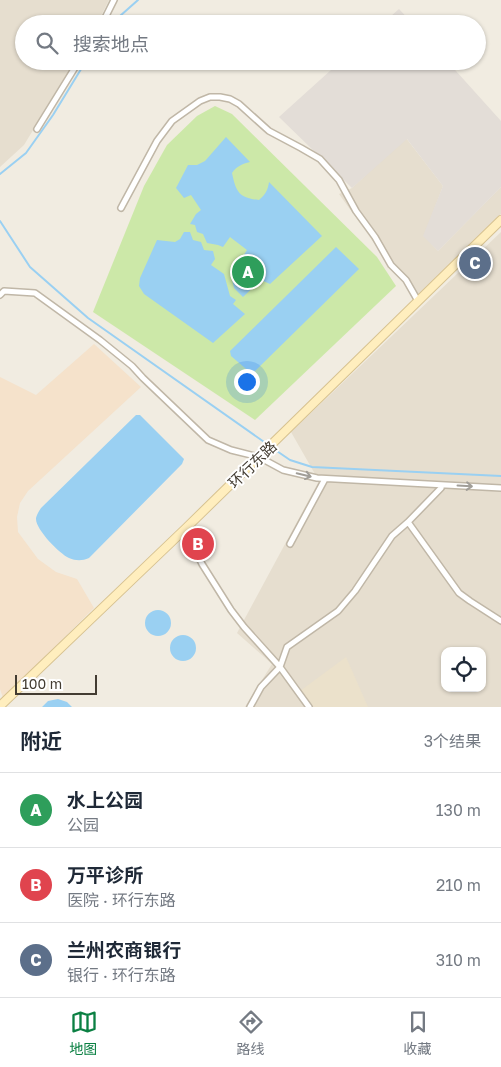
<!DOCTYPE html>
<html lang="zh">
<head>
<meta charset="utf-8">
<style>
  body { margin:0; font-family:"Golos Text","Noto Sans SC",sans-serif; background:#f6f6f7; color:#1f2937 }
  .controls { position:absolute; right:15px; bottom:15px; display:grid; overflow:hidden; border-radius:10px; box-shadow:0 1px 4px #0004 }
  .controls button { width:45px; height:45px; display:grid; place-items:center; padding:0; border:0; border-bottom:1px solid #e0e1e3; background:#fff; color:#1f2937; font:25px sans-serif }
  .scale { position:absolute; left:15px; bottom:12px; width:82px; box-sizing:border-box; padding-left:5px; border:2px solid #433c32; border-top:0; font-size:14px; line-height:18px; white-space:nowrap; color:#433c32; -webkit-text-stroke:4px #fff; paint-order:stroke }
  .you { position:absolute; left:246px; top:381px; width:18px; height:18px; margin:-12px; border:4px solid #fff; border-radius:50%; background:#1a73e8; box-shadow:0 0 0 8px #1a73e833 }
  .badge { display:grid; place-items:center; width:32px; height:32px; border-radius:50%; background:#0b8043; color:#fff; font-size:16px; font-weight:700 }
  .pin { position:absolute; translate:-50% -50%; border:2px solid #fff; box-shadow:0 1px 5px #0006 }
  .list { margin:0; padding:0; list-style:none }
  h2 { display:flex; justify-content:space-between; align-items:center; height:65px; margin:0; padding:0 20px; font-size:21px }
  h2 small { font-size:16px; font-weight:400; color:#747a83 }
  .list li { display:grid; grid-template-columns:32px 1fr auto; gap:15px; align-items:center; box-sizing:border-box; height:75px; padding:0 20px; border-top:1px solid #e0e1e3 }
  .list b { display:block; font-size:19px; white-space:nowrap }
  .list p { margin:0; font-size:16px; white-space:nowrap; color:#747a83 }
  .list em { font-size:16px; font-style:normal; color:#747a83 }
  .icon { flex:none; width:28px; height:28px; fill:none; stroke:currentColor; stroke-width:2; stroke-linecap:round; stroke-linejoin:round }
  .map { position:relative; flex:none; width:501px; height:707px; overflow:hidden }
  .search { position:absolute; background:#fff; box-shadow:0 1px 4px #0004; left:15px; right:15px; top:15px; height:55px; display:flex; align-items:center; gap:12px; box-sizing:border-box; padding:0 18px; border-radius:28px; color:#747a83; font-size:19px }
  .sheet { height:290px; background:#fff }
  nav { display:flex; justify-content:space-around; align-items:center; box-sizing:border-box; height:70px; border-top:1px solid #e0e1e3; background:#fff; font-size:14px; color:#747a83 }
  nav a { display:grid; justify-items:center; gap:2px }
  nav .on { color:#0b8043 }
  .map>svg:first-child { display:block }
</style>
</head>
<body>
<div class="map">
<svg width="501" height="707" viewBox="0 0 501 707">
  <rect width="100%" height="100%" fill="#f1ece1"/>
  <path fill="#e6decf" fill-rule="evenodd" d="M 0,0 L 109,0 L 97,24 L 24,24 L 24,61 L 75,61 L 24,145 L 0,167 Z
    M 406,138 L 443,186 L 424,236 L 438,251 L 501,187 L 501,214 L 447,269 L 415,299 L 404,281 L 389,264 L 339,194 L 352,188 Z
    M 501,232 L 501,707 L 245,707 L 272,664 L 237,633 L 319,481 L 291,432 ZM 445,651 L 482,651 L 482,688 L 445,688 Z"/>
  <path fill="#f5e2cb" d="M 94,344 L 141,387 L 28,491 L 20,503 L 17,517 L 18,532 L 38,559 L 56,572 L 77,579 L 94,608 L 3,698 L 0,689 L 0,377 L 36,395 Z"/>
  <path fill="#e3ddd7" d="M 399,9 L 413,24 L 382,24 Z
    M 341,61 L 447,61 L 501,121 L 501,187 L 438,251 L 423,236 L 443,186 L 407,139 L 352,188 L 279,117 Z"/>
  <path fill="#ebe1cb" d="M 346,657 L 368,707 L 313,707 L 300,691 Z"/>
  <path fill="#cce8a8" d="M 215,106 L 232,114 L 377,257 L 396,286 L 255,420 L 93,312 L 144,186 L 167,145 L 197,116 Z"/>
  <path fill="#9ad0f2" fill-rule="evenodd" d="M 226,137 L 250,162 C 242,164 237,166 232,173 C 236,192 239,198 259,200 C 265,195 268,190 269,182 L 322,236 L 270,284 L 261,280 L 243,297 L 234,288 L 231,275 L 247,250 L 230,237 L 223,247 L 218,245 L 207,243 L 203,234 L 197,232 L 195,225 L 190,224 L 196,214 L 201,210 L 191,195 L 184,198 L 176,188 L 188,165 L 197,165 L 205,161 ZM 250,274 L 254,278 C 254,284 252,286 246,287 L 242,283 L 243,278 L 246,275 Z
    M 184,232 L 190,232 L 193,240 L 201,242 L 204,250 L 213,251 L 215,259 L 211,265 L 224,274 L 230,296 L 236,300 L 233,304 L 245,314 L 213,343 L 144,294 L 139,286 L 140,278 L 157,240 L 175,242 L 180,239 Z
    M 336,247 L 359,269 L 252,374 L 231,356 L 230,351 Z
    M 136,415 L 140,415 L 184,459 L 182,464 L 89,558 C 82,561 76,561 69,558 C 60,554 36,530 36,519 C 36,516 39,511 41,508 Z
    M145 623a13 13 0 1 1 26 0a13 13 0 1 1-26 0Z
    M170 648a13 13 0 1 1 26 0a13 13 0 1 1-26 0Z
    M 58,699 L 67,702 L 72,707 L 42,707 L 48,701 Z"/>
  <g fill="none" stroke-linecap="round" stroke-linejoin="round">
    <path stroke="#9ad0f2" stroke-width="2" d="M 111,24 L 138,0
      M 0,174 L 26,153 L 53,115 L 86,61
      M 0,221 L 30,267 L 88,318 L 267,444
      M 271,447 L 290,460 L 312,467 L 501,476"/>
    <defs>
      <path id="street" d="M 102,24 L 114,0
        M 37,129 L 79,61
        M 121,208 L 157,141 L 172,121 L 200,101 L 210,97 L 220,97 L 230,99 L 239,104 L 269,131 L 301,148 L 320,159 L 339,180 L 356,211 L 375,237 L 391,265 L 406,280 L 418,301
        M 0,295 L 4,291 L 35,293 L 100,340 L 132,366 L 143,378 L 208,440 L 231,450 L 259,457 L 283,470 L 317,478 L 501,488
        M 408,522 L 441,488
        M 185,529 L 202,564 L 231,610 L 244,627 L 280,667 L 309,707
        M 290,544 L 325,479
        M 250,707 L 261,687 L 280,667 L 287,647 L 338,611 L 355,591 L 392,536 L 408,522 L 459,593 L 470,601 L 501,621"/>
      <path id="secondary" d="M 0,706 L 185,529 L 501,220"/>
    </defs>
    <use href="#street" stroke="#c0b7a7" stroke-width="8"/>
    <use href="#secondary" stroke="#d7c291" stroke-width="10"/>
    <use href="#street" stroke="#fff" stroke-width="5"/>
    <use href="#secondary" stroke="#ffeebe" stroke-width="8"/>
  </g>
  <defs><path id="oneway-shaft" d="M-6 0H5M1.5-3L5.5 0L1.5 3" fill="none" stroke-width="1.6" stroke-linecap="round" stroke-linejoin="round" transform="scale(1.25)"/></defs>
  <g stroke="#a19e98">
    <use href="#oneway-shaft" transform="translate(304 475) rotate(13)"/>
    <use href="#oneway-shaft" transform="translate(465 486) rotate(3)"/>
  </g>
  <g text-anchor="middle" dominant-baseline="central" stroke-width="4" stroke-linejoin="round" paint-order="stroke">
    <g font-size="15" fill="#433c32" stroke="#fff">
      <text transform="translate(252 464) rotate(-44)">环行东路</text>
    </g>
  </g>
</svg>
<div class="controls">
<button><svg class="icon" aria-label="locate" viewBox="0 0 24 24"><circle cx="12" cy="12" r="6"/><path d="M12 2v4M12 18v4M2 12h4M18 12h4"/></svg></button>
</div>
<div class="scale">100 m</div>
<div class="you"></div>
<div class="pin badge" style="left:248px;top:272px;background:#2e9e5b">A</div>
<div class="pin badge" style="left:198px;top:544px;background:#e0444e">B</div>
<div class="pin badge" style="left:475px;top:263px;background:#5c6f8a">C</div>
<div class="search"><svg class="icon" aria-label="search" viewBox="0 0 24 24"><circle cx="10" cy="10" r="6"/><path d="M15 15l6 6"/></svg>搜索地点</div>
</div>
<section class="sheet">
<h2>附近<small>3个结果</small></h2>
<ul class="list">
<li><span class="badge" style="background:#2e9e5b">A</span><div><b>水上公园</b><p>公园</p></div><em>130 m</em></li>
<li><span class="badge" style="background:#e0444e">B</span><div><b>万平诊所</b><p>医院 · 环行东路</p></div><em>210 m</em></li>
<li><span class="badge" style="background:#5c6f8a">C</span><div><b>兰州农商银行</b><p>银行 · 环行东路</p></div><em>310 m</em></li>
</ul>
</section>
<nav>
<a class="on"><svg class="icon" aria-label="map" viewBox="0 0 24 24"><path d="M3 6l6-2 6 2 6-2v14l-6 2-6-2-6 2zM9 4v14M15 6v14"/></svg>地图</a>
<a><svg class="icon" aria-label="directions" viewBox="0 0 24 24"><path d="M12 3l9 9-9 9-9-9zM9 14v-3h6M13 9l2 2-2 2"/></svg>路线</a>
<a><svg class="icon" aria-label="saved" viewBox="0 0 24 24"><path d="M7 4h10v16l-5-4-5 4z"/></svg>收藏</a>
</nav>
</body>
</html>
